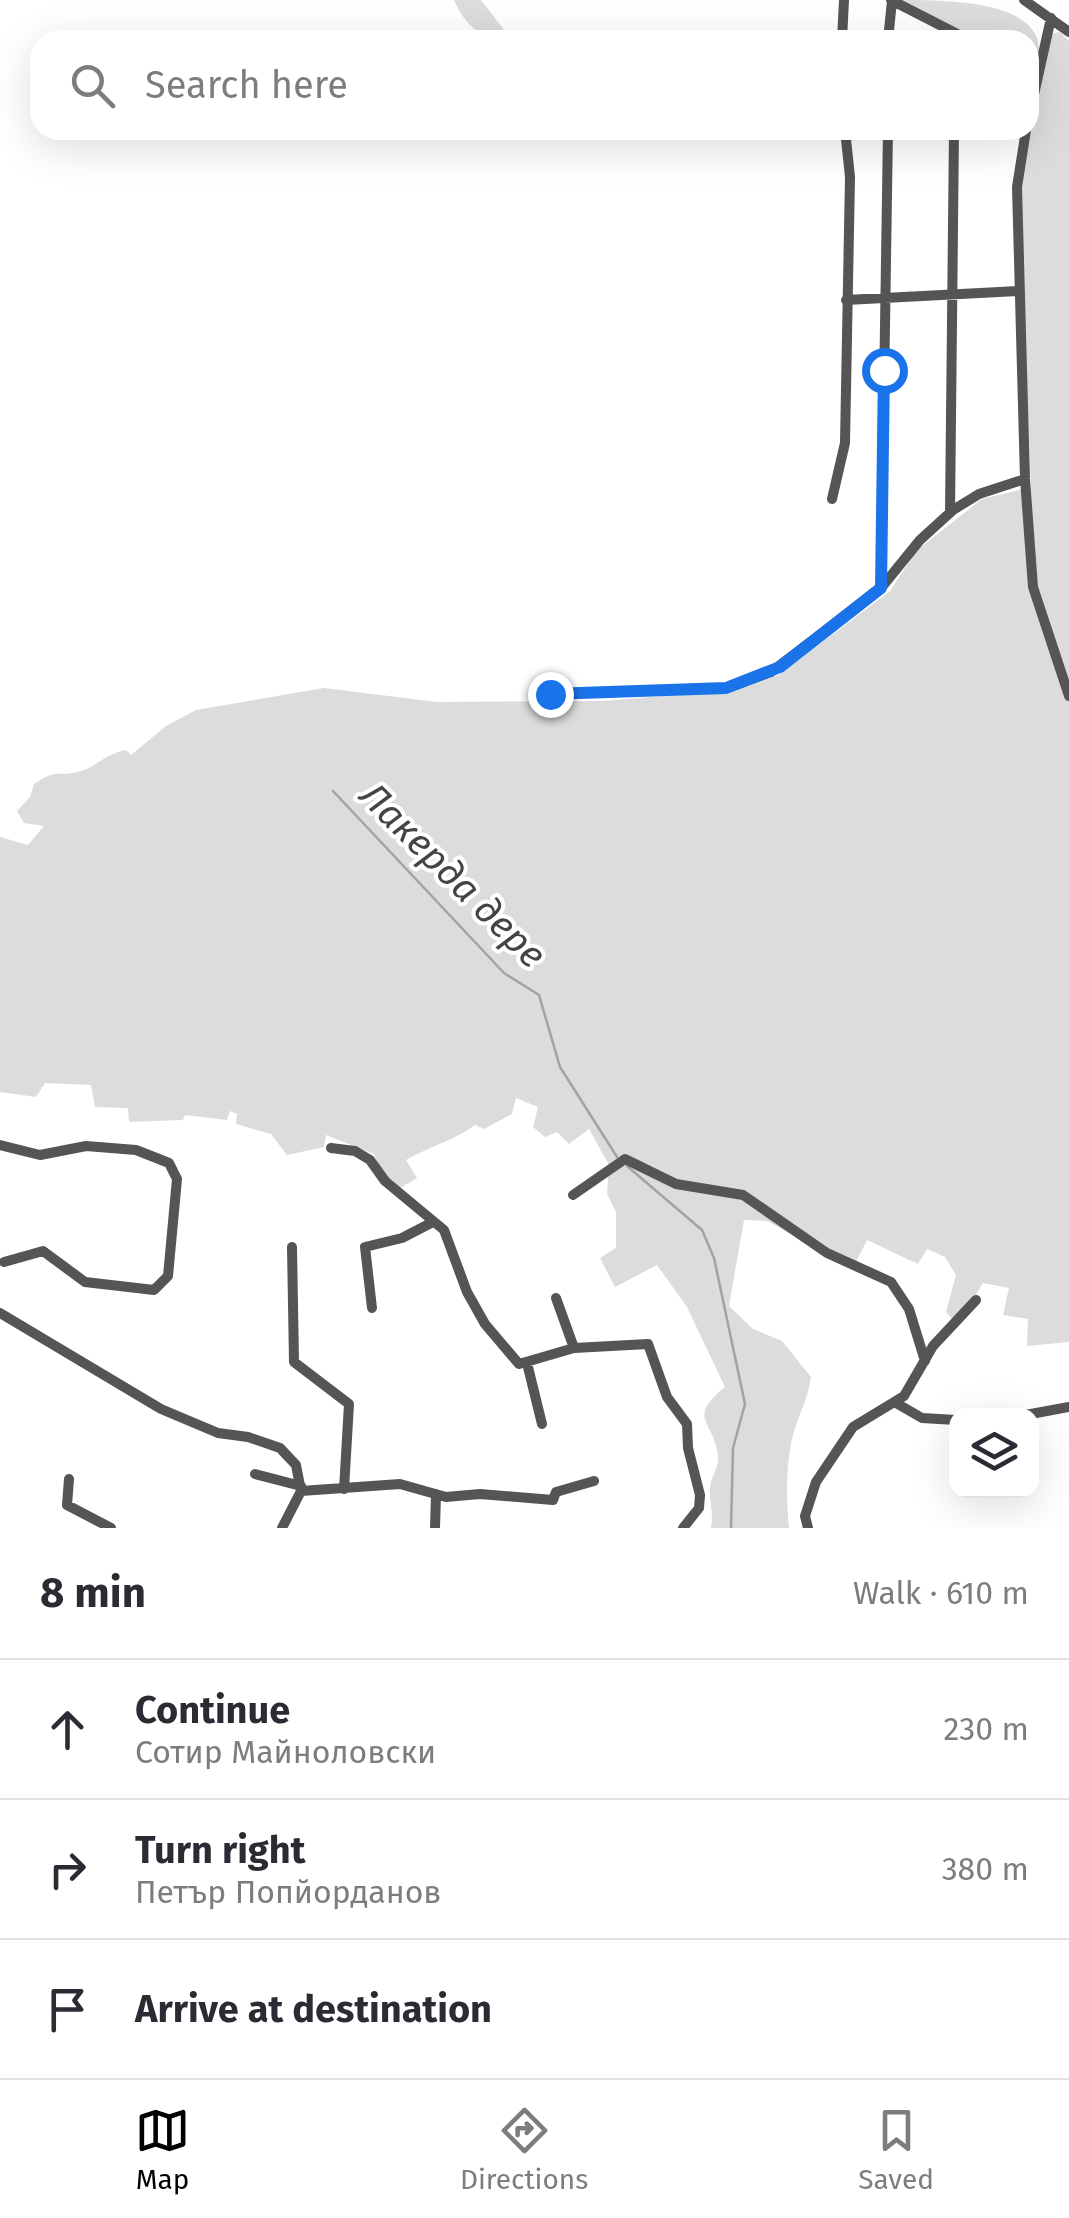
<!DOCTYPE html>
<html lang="en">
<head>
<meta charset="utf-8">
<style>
  body { margin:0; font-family:"Fira Sans",sans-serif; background:#f2f2f3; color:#2b2b33 }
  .controls { position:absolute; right:30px; bottom:30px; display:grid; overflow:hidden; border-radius:20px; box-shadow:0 10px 40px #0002 }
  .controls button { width:90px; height:90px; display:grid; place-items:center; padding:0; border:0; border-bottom:2px solid #e1e1e2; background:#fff; color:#2b2b33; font:50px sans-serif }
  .stop { position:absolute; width:30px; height:30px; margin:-22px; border:8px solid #1a73e8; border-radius:50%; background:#fff }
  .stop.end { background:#1a73e8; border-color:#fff; box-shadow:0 2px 10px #0008 }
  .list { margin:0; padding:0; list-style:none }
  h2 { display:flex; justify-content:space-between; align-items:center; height:130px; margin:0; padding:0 40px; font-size:42px }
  h2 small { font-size:32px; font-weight:400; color:#7c7c81 }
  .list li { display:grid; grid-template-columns:65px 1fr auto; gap:30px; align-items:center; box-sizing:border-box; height:140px; padding:0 40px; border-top:2px solid #e1e1e2 }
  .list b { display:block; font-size:38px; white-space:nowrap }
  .list p { margin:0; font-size:32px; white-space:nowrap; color:#7c7c81 }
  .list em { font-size:32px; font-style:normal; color:#7c7c81 }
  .icon { flex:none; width:55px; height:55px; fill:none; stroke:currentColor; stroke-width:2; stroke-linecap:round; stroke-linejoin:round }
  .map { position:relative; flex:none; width:1069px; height:1528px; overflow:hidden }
  .search { position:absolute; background:#fff; box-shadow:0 10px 40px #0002; left:30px; right:30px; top:30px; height:110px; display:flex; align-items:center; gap:25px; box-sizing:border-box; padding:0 35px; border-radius:30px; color:#7c7c81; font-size:38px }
  .sheet { height:550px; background:#fff }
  nav { display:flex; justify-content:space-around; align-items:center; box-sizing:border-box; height:140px; border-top:2px solid #e1e1e2; background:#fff; font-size:28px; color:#7c7c81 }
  nav a { display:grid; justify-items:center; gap:5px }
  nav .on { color:#000 }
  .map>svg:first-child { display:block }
</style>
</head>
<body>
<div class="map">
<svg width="1069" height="1528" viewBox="0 0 1069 1528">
  <rect width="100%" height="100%" fill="#fff"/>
  <path fill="#dcdcdc" d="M 454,0 L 481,0 L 512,40 C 482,40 466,27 454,0 Z
    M 897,0 C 949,0 1049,0 1038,58 L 1029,60 L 1029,40 L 964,40 Z
    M 1060,32 L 1069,41 L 1069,1342 L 1027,1346 L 1028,1319 L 1003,1315 L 1009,1288 L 983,1283 L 957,1325 L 946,1312 L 956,1275 L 945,1257 L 927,1249 L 918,1264 L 867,1240 L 853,1268 L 767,1221 L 744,1220 L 729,1306 L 753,1329 L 782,1341 L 811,1377 C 808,1400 797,1417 792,1439 C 786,1465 786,1501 789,1528 L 711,1528 C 714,1513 709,1502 710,1488 C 710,1478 719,1468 718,1457 C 715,1420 685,1420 725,1387 L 687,1307 L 657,1265 L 615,1287 L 600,1258 L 616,1248 L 616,1212 L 607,1194 L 609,1165 L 589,1129 L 569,1144 L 557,1132 L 545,1137 L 533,1127 L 538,1107 L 516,1098 L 512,1114 L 484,1129 L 475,1125 C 453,1141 430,1146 406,1160 L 417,1178 L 400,1188 L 385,1177 L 374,1154 L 326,1135 L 324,1147 L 287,1155 L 271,1134 L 236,1124 L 237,1114 L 230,1111 L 227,1120 L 185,1115 L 183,1120 L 129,1122 L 128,1108 L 95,1107 L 91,1085 L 45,1083 L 36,1097 L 0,1092 L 0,837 L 28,845 L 44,826 L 24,823 L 17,811 L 30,797 L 34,784 C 59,767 58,778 81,771 C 96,767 103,755 126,750 L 131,755 L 166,726 L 196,710 L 324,688 L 437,702 L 602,701 L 726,691 L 779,675 L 890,591 L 917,550 L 982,499 L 1031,487 L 1019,190 L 1048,34 Z"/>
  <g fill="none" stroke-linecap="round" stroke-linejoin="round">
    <path stroke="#a3a3a3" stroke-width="2.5" d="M 333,791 L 504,973 L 539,995 L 560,1067 L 617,1157
      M 627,1166 L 702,1230 L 714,1258 L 745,1404 L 733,1448 L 731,1528"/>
    <path stroke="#555" stroke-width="10" d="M 891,0 L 969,40
      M 1024,0 L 1069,32
      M 842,40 L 844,0
      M 888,40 L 892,1
      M 1029,117 L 1051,18
      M 1026,130 L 1017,187 L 1025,479 L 1033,587 L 1069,696
      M 846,300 L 1020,291
      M 832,499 L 845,443 L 850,177 L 845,130
      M 950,513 L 954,130
      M 881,587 L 888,130
      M 550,694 L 727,688 L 771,672 L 881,588 L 920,540 L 953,510 L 979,494 L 1025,479
      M 0,1145 L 40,1155 L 86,1146 L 136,1150 L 169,1163 L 177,1179 L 168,1276 L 154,1290 L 85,1282 L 43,1251 L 4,1262
      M 331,1148 L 355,1151 L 370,1160 L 385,1181 L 444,1230 L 467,1292 L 485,1324 L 519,1364 L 574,1348 L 648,1344 L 667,1397 L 687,1424 L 688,1448 L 700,1495 L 699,1508 L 683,1528
      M 573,1195 L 625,1159 L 676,1184 L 743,1195 L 827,1253 L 891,1282 L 909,1309 L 925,1361
      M 292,1247 L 294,1362 L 349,1404 L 344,1489
      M 556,1298 L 574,1348
      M 372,1308 L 365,1247 L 402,1238 L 431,1223
      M 0,1313 L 161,1409 L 218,1433 L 248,1437 L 280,1448 L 296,1465 L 301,1491 L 400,1484 L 446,1497 L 480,1494 L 553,1500 L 556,1492 L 594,1481
      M 527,1363 L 542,1424
      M 896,1403 L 922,1418 L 956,1420
      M 1020,1416 L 1069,1407
      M 255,1474 L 301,1486
      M 69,1479 L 67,1505 L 111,1528
      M 282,1528 L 301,1491
      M 435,1528 L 436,1494
      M 808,1528 L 805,1516 L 816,1482 L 853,1427 L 904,1396 L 933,1346 L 976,1300"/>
  </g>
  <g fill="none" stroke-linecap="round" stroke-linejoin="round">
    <path stroke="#1a73e8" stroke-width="12" d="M 550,694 L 726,688 L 780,667 L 881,588 L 884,370"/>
  </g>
  <g text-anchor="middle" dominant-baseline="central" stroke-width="8" stroke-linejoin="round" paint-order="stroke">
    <g font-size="38" font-style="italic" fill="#444" stroke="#fff">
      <text transform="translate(453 875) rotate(45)">Лакерда дере</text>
    </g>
  </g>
</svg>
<div class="controls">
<button><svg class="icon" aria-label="layers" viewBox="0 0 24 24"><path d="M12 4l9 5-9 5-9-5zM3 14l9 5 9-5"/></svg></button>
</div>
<div class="stop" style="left:884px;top:370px"></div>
<div class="stop end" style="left:550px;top:694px"></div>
<div class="search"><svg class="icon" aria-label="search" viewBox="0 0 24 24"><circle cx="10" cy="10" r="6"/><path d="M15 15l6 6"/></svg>Search here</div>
</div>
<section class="sheet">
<h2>8 min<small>Walk · 610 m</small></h2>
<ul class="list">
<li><svg class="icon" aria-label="ahead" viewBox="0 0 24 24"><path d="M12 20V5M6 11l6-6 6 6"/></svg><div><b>Continue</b><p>Сотир Майноловски</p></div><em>230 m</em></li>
<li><svg class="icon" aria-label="right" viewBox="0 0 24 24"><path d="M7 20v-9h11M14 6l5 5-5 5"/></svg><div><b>Turn right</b><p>Петър Попйорданов</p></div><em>380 m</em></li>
<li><svg class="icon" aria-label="arrive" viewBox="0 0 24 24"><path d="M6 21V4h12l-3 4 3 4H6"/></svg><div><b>Arrive at destination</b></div></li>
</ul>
</section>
<nav>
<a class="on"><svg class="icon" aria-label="map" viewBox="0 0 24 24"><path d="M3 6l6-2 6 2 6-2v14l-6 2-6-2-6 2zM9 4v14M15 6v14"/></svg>Map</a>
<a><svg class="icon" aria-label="directions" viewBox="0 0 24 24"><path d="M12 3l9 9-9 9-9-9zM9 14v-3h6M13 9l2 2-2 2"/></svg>Directions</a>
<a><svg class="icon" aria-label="saved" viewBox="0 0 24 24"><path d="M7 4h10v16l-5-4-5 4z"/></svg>Saved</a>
</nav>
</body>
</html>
